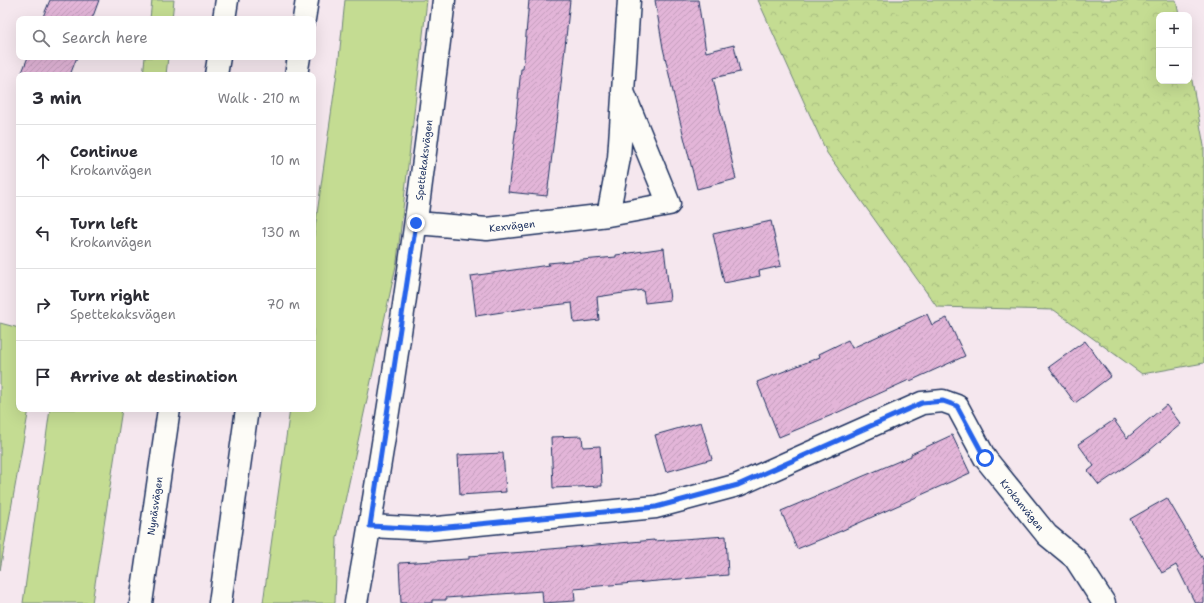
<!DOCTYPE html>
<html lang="en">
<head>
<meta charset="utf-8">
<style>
  body { margin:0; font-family:"Shantell Sans",sans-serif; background:#f2f2f3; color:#2b2b33 }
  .controls { position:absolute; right:12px; top:12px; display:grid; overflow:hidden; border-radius:8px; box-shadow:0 4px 16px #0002 }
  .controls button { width:36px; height:36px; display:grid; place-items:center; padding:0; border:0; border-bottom:1px solid #e1e1e2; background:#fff; color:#2b2b33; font:20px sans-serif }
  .stop { position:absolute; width:12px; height:12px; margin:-9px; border:3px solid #2563eb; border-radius:50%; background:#fff }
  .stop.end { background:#2563eb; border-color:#fff; box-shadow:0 1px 4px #0008 }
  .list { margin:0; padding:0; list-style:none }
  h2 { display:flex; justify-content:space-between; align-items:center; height:52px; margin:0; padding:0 16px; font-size:17px }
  h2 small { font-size:13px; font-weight:400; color:#7c7c81 }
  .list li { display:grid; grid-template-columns:26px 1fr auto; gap:12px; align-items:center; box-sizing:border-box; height:72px; padding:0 16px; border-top:1px solid #e1e1e2 }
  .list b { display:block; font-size:15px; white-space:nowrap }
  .list p { margin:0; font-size:13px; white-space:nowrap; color:#7c7c81 }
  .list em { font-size:13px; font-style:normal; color:#7c7c81 }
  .icon { flex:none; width:22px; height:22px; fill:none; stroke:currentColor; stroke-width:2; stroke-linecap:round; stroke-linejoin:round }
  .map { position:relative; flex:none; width:1204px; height:603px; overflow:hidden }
  .search { position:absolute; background:#fff; box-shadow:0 4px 16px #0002; left:16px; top:16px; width:300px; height:44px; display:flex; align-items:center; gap:10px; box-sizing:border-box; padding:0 14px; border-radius:8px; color:#7c7c81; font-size:15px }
  .panel { position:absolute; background:#fff; box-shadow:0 4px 16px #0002; left:16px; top:72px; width:300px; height:340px; border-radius:8px }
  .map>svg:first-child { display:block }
</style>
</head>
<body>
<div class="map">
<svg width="1204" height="603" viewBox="0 0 1204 603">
  <defs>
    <pattern id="forest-crowns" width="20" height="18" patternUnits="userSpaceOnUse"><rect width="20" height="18" fill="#c4dc92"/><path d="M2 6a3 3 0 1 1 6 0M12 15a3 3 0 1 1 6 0" fill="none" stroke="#a8bd80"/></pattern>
    <pattern id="building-hatch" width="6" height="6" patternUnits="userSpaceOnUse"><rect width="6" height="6" fill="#e3b5d8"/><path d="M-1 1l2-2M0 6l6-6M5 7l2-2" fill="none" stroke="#c29cbc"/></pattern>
  </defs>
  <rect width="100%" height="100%" fill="#f5e7ee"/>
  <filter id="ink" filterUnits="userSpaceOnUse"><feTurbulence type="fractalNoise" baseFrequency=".025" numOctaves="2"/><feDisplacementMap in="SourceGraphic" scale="8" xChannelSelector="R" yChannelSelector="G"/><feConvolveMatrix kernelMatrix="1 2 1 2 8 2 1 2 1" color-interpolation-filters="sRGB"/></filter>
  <g filter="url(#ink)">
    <path fill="#c4dc92" stroke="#708678" d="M 152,0 L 174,0 L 172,19 L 150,19 Z
      M 345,0 L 427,0 L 397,261 L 337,538 L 335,603 L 263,603 L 290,409 L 313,409 L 313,242 L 339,58 Z
      M 145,57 L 168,57 L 166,75 L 143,75 Z
      M 0,323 L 19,328 L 19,409 L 29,409 L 0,570 Z
      M 50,409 L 122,409 L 92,603 L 23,603 Z"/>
    <path fill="url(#forest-crowns)" stroke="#708678" d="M 758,0 L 1176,0 L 1179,15 L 1159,15 L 1159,81 L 1189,81 L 1189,64 L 1204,146 L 1204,363 L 1142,374 L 1054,310 L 937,307 L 827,153 Z"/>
    <path fill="url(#building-hatch)" stroke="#1b2f5e" d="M 50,0 L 99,0 L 92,19 L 42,19 Z
      M 529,0 L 570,0 L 557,122 L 556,122 L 547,196 L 508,192 L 517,118 L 516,118 L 521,69 L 523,69 Z
      M 655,0 L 698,0 L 706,52 L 734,45 L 740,72 L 713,78 L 736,179 L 697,189 L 676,105 L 663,48 Z
      M 28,57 L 77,57 L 70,75 L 21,75 Z
      M 771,221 L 781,266 L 759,271 L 760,276 L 724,283 L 713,234 Z
      M 664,248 L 670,300 L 645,303 L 643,290 L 597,297 L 599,320 L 574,323 L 572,303 L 522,309 L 476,316 L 471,276 L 549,265 L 548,263 L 616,257 L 616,255 Z
      M 927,314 L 932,325 L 947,318 L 965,356 L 910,381 L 909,380 L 832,415 L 779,437 L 757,382 L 820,357 L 819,354 L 848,340 L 852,348 Z
      M 1085,341 L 1111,376 L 1075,403 L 1049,367 Z
      M 1166,405 L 1181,424 L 1150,450 L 1099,485 L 1088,471 L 1094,466 L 1078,444 L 1114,420 L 1127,438 Z
      M 701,422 L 712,459 L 666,472 L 655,435 Z
      M 952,435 L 970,473 L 841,531 L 797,549 L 781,511 L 911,456 L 911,454 Z
      M 582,436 L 583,447 L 600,446 L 602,486 L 553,488 L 551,437 Z
      M 503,453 L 506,492 L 460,495 L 458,455 Z
      M 1167,498 L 1204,561 L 1204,603 L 1195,603 L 1176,565 L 1162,573 L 1130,519 Z
      M 726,536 L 728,575 L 587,587 L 587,588 L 574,589 L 575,601 L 543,603 L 542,591 L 446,598 L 446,600 L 432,600 L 432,603 L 401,603 L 399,563 L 469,559 L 469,556 L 539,551 L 539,550 L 654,540 L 654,541 Z"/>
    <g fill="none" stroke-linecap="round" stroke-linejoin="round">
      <defs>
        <path id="minor" d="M 608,215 L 619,158 L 623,97
          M 417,223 L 487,229 L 608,215 L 669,204 L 623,92 L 629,0
          M 370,526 L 427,529 L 656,507 L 738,485 L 922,403 L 943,401 L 957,406 L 985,458 L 1047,535 L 1075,558 L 1104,603
          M 356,603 C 392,403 420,202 444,0"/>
        <path id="motorway" d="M 224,19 L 227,0
          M 304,19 L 307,0
          M 216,75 L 219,57
          M 296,75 L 299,57
          M 141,603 L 169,409
          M 220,603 L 247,409"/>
      </defs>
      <use href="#minor" stroke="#1b2f5e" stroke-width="25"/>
      <use href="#motorway" stroke="#1b2f5e" stroke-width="25"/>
      <use href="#minor" stroke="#fdfcf7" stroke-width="22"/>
      <use href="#motorway" stroke="#fdfcf7" stroke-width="22"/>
    </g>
  </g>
  <g fill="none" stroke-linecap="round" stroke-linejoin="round" filter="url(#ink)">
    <path stroke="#2563eb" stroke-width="5" d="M 416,223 L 370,526 L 427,529 L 656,507 L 738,485 L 922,403 L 943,401 L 957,406 L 985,458"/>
  </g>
  <g text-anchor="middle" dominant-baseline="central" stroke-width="3" stroke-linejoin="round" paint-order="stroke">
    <g font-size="10" fill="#1b2f5e" stroke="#fdfcf7">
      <text transform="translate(424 160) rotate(-83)">Spettekaksvägen</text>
      <text transform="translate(512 226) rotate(-6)">Kexvägen</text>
      <text transform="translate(1022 505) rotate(51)">Krokanvägen</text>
      <text transform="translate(155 506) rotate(-82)">Nynäsvägen</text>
    </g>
  </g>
</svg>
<div class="controls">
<button>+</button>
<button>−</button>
</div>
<div class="stop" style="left:985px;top:458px"></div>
<div class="stop end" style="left:416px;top:223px"></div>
<div class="search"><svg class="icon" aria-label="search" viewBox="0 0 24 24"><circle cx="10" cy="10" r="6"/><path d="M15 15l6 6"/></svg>Search here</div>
<section class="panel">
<h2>3 min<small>Walk · 210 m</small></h2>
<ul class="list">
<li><svg class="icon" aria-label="ahead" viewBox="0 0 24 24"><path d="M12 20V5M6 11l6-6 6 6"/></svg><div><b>Continue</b><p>Krokanvägen</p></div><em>10 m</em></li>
<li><svg class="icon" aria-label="left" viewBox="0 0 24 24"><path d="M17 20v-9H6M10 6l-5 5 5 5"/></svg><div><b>Turn left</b><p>Krokanvägen</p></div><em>130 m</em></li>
<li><svg class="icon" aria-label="right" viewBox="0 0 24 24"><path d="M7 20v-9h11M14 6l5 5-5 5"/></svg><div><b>Turn right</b><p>Spettekaksvägen</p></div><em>70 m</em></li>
<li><svg class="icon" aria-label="arrive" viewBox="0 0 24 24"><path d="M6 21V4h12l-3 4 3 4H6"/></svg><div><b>Arrive at destination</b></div></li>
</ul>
</section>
</div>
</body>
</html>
